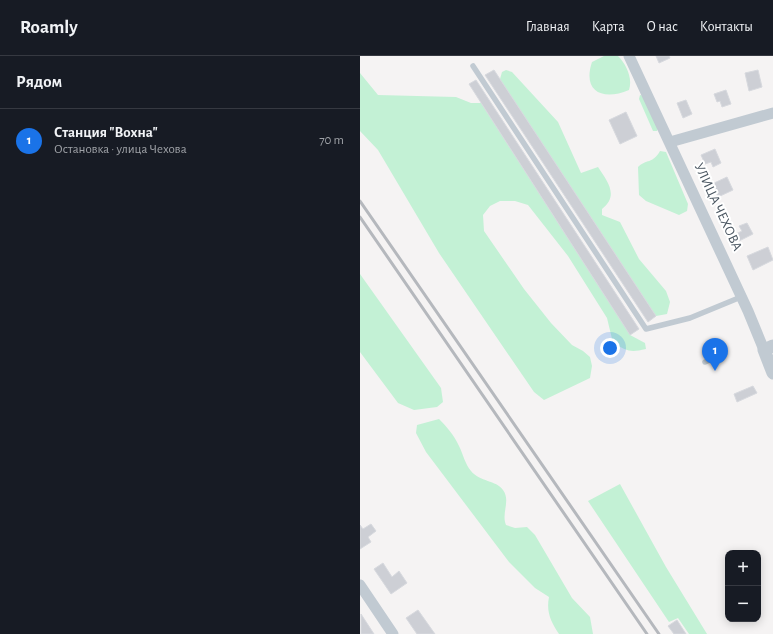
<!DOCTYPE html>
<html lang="ru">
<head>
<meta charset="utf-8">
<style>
  body { margin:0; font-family:"Alegreya Sans",sans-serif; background:#242831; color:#f1f3f6 }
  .controls { position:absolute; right:12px; bottom:12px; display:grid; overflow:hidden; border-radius:8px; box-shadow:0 2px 10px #0003 }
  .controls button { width:36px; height:36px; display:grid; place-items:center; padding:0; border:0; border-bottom:1px solid #363941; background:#171b24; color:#f1f3f6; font:20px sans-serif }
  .you { position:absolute; left:250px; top:292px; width:14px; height:14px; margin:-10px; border:3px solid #fff; border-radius:50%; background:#1a73e8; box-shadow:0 0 0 6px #1a73e833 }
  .badge { display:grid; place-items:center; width:26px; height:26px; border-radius:50%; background:#1a73e8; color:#fff; font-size:13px; font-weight:700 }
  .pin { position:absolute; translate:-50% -33px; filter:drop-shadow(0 1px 2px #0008) }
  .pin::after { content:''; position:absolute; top:21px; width:14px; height:12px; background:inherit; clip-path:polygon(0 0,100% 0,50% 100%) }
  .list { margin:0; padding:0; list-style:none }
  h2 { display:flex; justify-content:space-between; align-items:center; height:52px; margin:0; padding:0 16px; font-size:17px }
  h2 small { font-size:13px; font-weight:400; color:#9ea1a6 }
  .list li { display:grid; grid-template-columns:26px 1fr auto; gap:12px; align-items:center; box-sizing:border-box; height:64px; padding:0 16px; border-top:1px solid #363941 }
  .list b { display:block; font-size:15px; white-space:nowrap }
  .list p { margin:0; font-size:13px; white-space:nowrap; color:#9ea1a6 }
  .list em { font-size:13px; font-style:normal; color:#9ea1a6 }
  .map { position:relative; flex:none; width:413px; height:578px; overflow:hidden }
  header { display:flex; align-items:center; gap:24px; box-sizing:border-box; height:56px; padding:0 20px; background:#171b24; border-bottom:1px solid #363941 }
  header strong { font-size:19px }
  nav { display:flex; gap:22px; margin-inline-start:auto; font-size:14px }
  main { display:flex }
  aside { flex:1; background:#171b24 }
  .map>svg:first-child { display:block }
</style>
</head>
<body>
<header>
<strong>Roamly</strong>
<nav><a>Главная</a><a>Карта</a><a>О нас</a><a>Контакты</a></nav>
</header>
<main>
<aside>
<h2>Рядом<small></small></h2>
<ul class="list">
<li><span class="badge">1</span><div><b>Станция &quot;Вохна&quot;</b><p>Остановка · улица Чехова</p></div><em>70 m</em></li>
</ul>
</aside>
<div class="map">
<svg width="413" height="578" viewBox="0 0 413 578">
  <rect width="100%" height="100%" fill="#f5f3f3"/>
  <path fill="#c3f1d5" d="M 244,0 L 258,0 C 266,8 273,22 269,34 C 243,45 222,36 232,6 Z
    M 146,14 L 152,16 L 198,66 L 221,117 L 238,111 C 248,126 259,140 242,153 L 242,159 L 260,166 L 279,203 L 306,235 L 310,246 L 307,258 L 296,260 L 140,23 L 142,16 Z
    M 0,17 L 18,39 L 96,41 L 111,47 L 121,47 L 270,279 L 285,287 L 286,293 C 270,297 267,295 253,287 L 247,262 L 208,200 L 168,149 L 155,145 L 140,145 L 130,150 L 123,159 L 124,175 L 164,233 L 191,267 L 212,289 L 223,295 L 230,301 L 232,310 L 230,322 L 184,344 L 174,336 L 79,197 L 18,94 L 0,75 Z
    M 280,39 L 284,40 L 298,72 L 297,75 L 293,75 L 279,43 Z
    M 300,95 L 306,96 L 328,148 L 327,155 L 319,159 L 286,145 L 279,139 L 278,111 C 286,103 293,108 300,95 Z
    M 0,218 L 81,332 L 83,346 L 77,351 L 54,354 L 38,347 L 0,296 Z
    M 79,363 C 87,371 94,379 99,390 C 103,398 105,408 111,415 C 120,426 136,424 143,434 C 151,445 141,457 146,469 L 155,472 L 167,471 L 175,479 L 212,542 L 230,561 L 233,578 L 199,578 C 191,566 186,556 189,541 L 175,532 L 149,506 L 66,396 L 56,377 L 57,369 Z
    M 260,428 L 306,511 L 347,578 L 329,578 L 318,562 L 309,566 L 228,445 Z"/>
  <path fill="#cdcfd5" stroke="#d7d9de" d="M 296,0 L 309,0 L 310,2 L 299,7 Z
    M 134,14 L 296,260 L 288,266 L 125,19 Z
    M 398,14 L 402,31 L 389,35 L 385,17 Z
    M 116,24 L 279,273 L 270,279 L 109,28 Z
    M 366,34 L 371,48 L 362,51 L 360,45 L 357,46 L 354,38 Z
    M 326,44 L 332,58 L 323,62 L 317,47 Z
    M 266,56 L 277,80 L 260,88 L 249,64 Z
    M 355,93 L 361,107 L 353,111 L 351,106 L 345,108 L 341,99 Z
    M 367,121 L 373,134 L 358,141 L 352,128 Z
    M 387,167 L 393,178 L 379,185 L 376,178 L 382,175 L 379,170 Z
    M 408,191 L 413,204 L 393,214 L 387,200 Z
    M 393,330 L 397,337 L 377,346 L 374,338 Z
    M 11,468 L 16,475 L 8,481 L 11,486 L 0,493 L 0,469 L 3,473 Z
    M 23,507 L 32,521 L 39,515 L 47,527 L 31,538 L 14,513 Z
    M 58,554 L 75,578 L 57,578 L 46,562 Z
    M 1,558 L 14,578 L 1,578 Z
    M 317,564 L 326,578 L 314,578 L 308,570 Z"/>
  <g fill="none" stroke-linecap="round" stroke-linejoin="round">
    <path stroke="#c1cad2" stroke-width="5.5" d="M 113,10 L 286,273 L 330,262 L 381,241
      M 345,306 L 356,301"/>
    <path stroke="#c1cad2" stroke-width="11" d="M 269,0 L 388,255 L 404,294
      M 310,86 L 413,57
      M 0,529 L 33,578"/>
    <path stroke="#c1cad2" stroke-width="13" d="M 413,290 L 404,294 L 413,317"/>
    <path stroke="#b5b8bd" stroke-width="3" d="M 0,145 L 299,578
      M 0,161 L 287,578"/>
  </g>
  <g text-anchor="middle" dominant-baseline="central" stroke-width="4" stroke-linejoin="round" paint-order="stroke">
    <g font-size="14" fill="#4a5661" stroke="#fff">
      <text transform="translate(358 151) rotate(65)">УЛИЦА ЧЕХОВА</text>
    </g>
  </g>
</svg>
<div class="controls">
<button>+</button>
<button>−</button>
</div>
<div class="you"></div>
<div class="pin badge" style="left:355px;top:315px">1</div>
</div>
</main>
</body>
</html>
